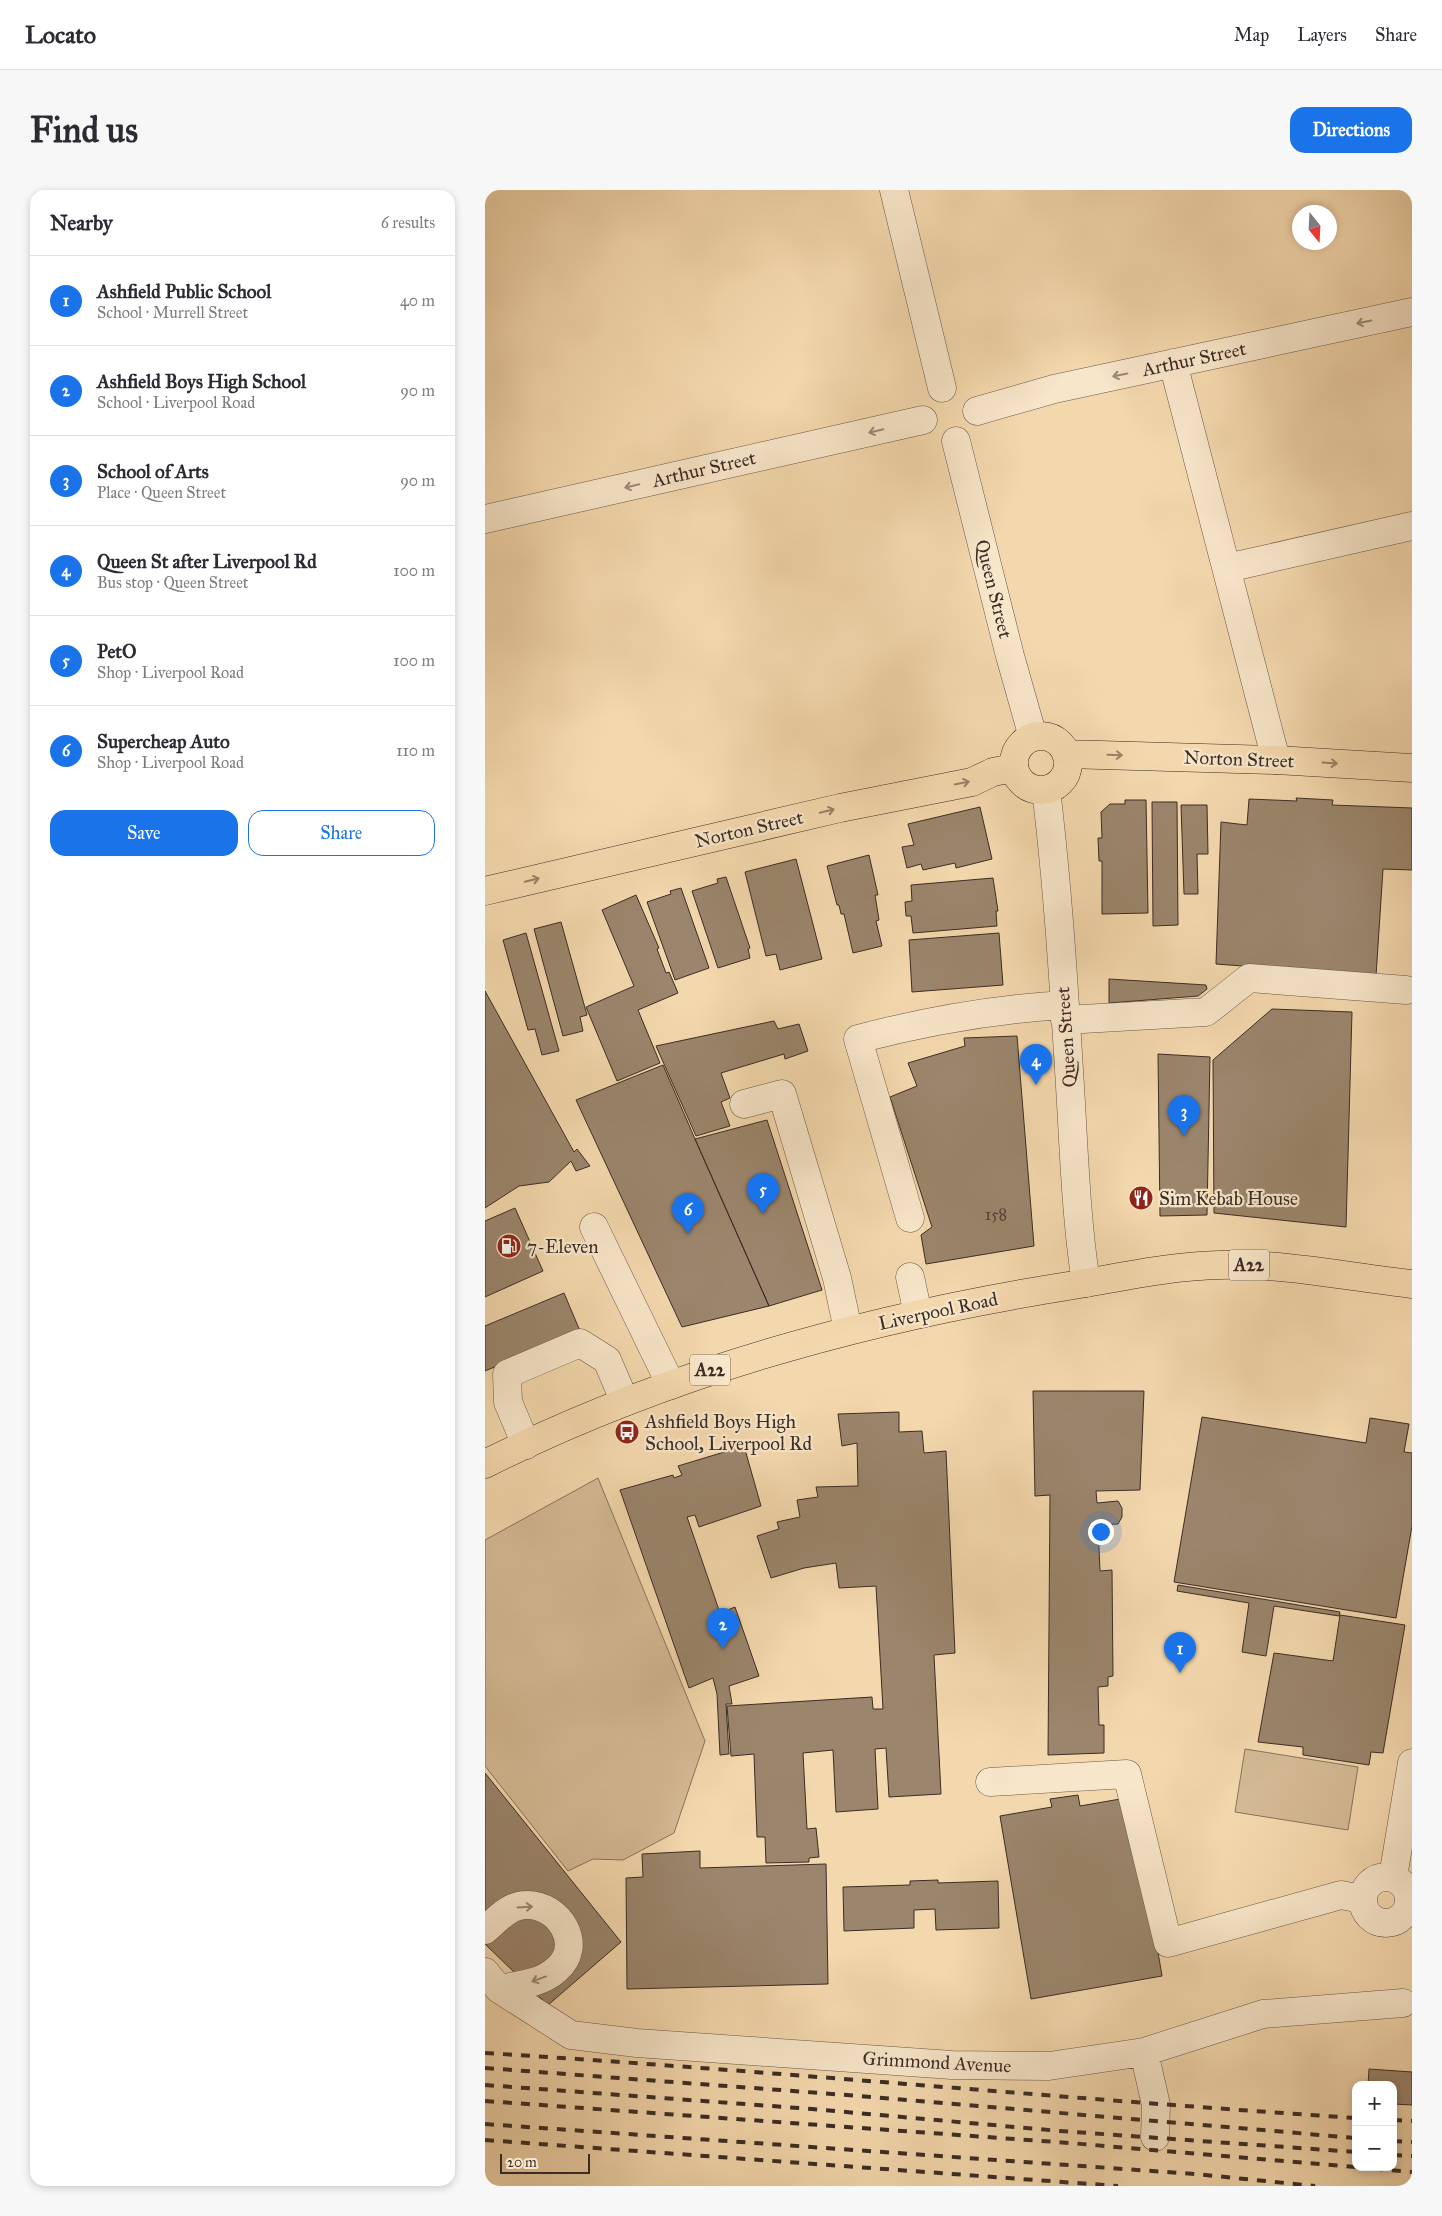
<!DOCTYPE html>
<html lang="en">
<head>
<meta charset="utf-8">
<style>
  body { margin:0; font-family:"IM FELL Great Primer",serif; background:#f7f7f7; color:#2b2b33 }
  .controls { position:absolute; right:15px; bottom:15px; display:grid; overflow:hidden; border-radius:10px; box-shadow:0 2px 8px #0003 }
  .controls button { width:45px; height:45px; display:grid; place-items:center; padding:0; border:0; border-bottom:1px solid #e1e1e2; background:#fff; color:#2b2b33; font:25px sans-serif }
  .compass { position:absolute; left:807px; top:15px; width:45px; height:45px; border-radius:50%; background:#fff; box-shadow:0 2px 8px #0003; rotate:162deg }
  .scale { position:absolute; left:15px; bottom:12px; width:90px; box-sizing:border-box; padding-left:5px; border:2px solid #3b2c25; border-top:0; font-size:14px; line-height:18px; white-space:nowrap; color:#3b2c25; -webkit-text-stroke:4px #f8e6ca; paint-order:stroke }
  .you { position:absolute; left:615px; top:1341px; width:18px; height:18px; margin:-12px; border:4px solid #fff; border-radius:50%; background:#1a73e8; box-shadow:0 0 0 8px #1a73e833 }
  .badge { display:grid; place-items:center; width:32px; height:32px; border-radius:50%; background:#1a73e8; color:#fff; font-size:16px; font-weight:700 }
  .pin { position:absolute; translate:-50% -41px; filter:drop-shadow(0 1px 2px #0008) }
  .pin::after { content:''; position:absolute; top:26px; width:18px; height:15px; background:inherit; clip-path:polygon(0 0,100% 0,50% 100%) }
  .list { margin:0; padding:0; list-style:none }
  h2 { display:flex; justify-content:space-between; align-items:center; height:65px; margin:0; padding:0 20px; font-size:21px }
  h2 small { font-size:16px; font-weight:400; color:#7c7c81 }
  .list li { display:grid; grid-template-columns:32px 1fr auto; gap:15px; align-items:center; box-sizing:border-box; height:90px; padding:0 20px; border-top:1px solid #e1e1e2 }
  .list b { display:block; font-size:19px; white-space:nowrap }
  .list p { margin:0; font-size:16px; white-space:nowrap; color:#7c7c81 }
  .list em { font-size:16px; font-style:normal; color:#7c7c81 }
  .actions { display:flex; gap:10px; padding:15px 20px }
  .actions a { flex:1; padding:11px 0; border:1px solid #1a73e8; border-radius:15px; text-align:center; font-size:18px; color:#1a73e8 }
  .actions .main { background:#1a73e8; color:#fff }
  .map { position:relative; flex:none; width:927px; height:1996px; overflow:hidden; border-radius:15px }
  header { display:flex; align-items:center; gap:30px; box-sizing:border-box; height:70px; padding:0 25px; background:#fff; border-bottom:1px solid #e1e1e2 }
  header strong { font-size:24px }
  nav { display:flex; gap:28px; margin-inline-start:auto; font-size:18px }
  .intro { display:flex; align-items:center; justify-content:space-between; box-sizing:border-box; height:120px; padding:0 30px }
  h1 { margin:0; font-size:35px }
  .button { padding:12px 22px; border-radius:15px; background:#1a73e8; color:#fff; font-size:18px; font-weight:700 }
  main { display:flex; gap:30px; padding:0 30px }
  aside { flex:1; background:#fff; border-radius:15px; box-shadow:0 2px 8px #0003 }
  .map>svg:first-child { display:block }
</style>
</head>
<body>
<header>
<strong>Locato</strong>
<nav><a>Map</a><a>Layers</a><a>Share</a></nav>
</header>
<div class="intro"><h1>Find us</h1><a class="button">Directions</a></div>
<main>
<aside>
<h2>Nearby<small>6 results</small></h2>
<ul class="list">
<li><span class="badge">1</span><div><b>Ashfield Public School</b><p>School · Murrell Street</p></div><em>40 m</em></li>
<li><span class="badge">2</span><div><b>Ashfield Boys High School</b><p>School · Liverpool Road</p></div><em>90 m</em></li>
<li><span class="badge">3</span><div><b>School of Arts</b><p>Place · Queen Street</p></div><em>90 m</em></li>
<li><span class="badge">4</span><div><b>Queen St after Liverpool Rd</b><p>Bus stop · Queen Street</p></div><em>100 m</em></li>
<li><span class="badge">5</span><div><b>PetO</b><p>Shop · Liverpool Road</p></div><em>100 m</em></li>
<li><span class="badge">6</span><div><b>Supercheap Auto</b><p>Shop · Liverpool Road</p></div><em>110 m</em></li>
</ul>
<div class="actions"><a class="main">Save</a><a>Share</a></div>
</aside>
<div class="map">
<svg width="927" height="1996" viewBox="0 0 927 1996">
  <rect width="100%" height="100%" fill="#f4d8ad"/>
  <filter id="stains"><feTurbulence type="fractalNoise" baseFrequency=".004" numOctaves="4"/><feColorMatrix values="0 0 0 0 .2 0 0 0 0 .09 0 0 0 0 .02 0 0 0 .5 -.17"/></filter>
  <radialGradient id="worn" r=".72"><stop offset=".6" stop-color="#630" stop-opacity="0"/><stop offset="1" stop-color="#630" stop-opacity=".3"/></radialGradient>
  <path fill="#d5bb96" stroke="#88745e" d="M 113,1288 L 220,1551 L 189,1643 L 138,1670 L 108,1669 L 83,1681 L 0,1576 L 0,1350 Z
    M 760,1559 L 873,1577 L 863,1640 L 750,1622 Z"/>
  <path fill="#9b856c" stroke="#3b2c25" d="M 811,608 L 848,610 L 847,615 L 927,618 L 927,680 L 898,679 L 891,786 L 731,774 L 736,632 L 762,635 L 764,609 L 812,611 Z
    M 640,610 L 661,610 L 663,723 L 617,724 L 617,671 L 614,671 L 613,648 L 617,648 L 616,622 L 625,614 L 640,614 Z
    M 667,612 L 692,612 L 693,735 L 668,736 Z
    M 696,615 L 722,615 L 723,664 L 712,664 L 713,704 L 699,704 Z
    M 495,617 L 507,669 L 471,678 L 470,673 L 438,680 L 436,674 L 422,678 L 417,657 L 429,655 L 423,634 Z
    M 384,665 L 393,705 L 390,705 L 394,730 L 391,731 L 397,756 L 368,763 L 359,724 L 356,724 L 354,715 L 352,715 L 342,676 Z
    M 311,669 L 337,769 L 295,780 L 291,764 L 281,766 L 260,682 Z
    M 241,687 L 265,758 L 263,759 L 265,768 L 233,778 L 207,701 L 233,693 L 232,689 Z
    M 508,688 L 513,721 L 511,721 L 512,736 L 428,743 L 426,726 L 421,726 L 420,712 L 427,711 L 426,695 Z
    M 196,698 L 224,778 L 190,790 L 162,712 L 186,704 L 185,701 Z
    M 151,705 L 174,758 L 172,759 L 181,783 L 184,782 L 193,803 L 153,820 L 175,873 L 132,891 L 101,817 L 149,796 L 117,720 Z
    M 76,732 L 102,825 L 95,827 L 98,841 L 78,846 L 49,739 Z
    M 41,743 L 74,861 L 57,865 L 50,839 L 43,840 L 18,750 Z
    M 514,743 L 518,795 L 427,802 L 424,750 Z
    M 624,789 L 721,795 L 722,799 L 713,806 L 624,813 Z
    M 0,801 L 89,962 L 92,959 L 105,976 L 91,981 L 86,971 L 64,992 L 34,996 L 0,1018 Z
    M 787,819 L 867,822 L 861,1037 L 729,1023 L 728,870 Z
    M 289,831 L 293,839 L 314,834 L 323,861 L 300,869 L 299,864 L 236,883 L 245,908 L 236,912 L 245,936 L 211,946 L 171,856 Z
    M 532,846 L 549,1056 L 441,1074 L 436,1045 L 447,1037 L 405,907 L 432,896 L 423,873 L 480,856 L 479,848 Z
    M 673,864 L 725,867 L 722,1025 L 675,1026 Z
    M 178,875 L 210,949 L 284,1116 L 197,1137 L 91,910 Z
    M 282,930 L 337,1100 L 284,1116 L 210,949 Z
    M 30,1018 L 58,1081 L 0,1107 L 0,1031 Z
    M 79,1103 L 95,1141 L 0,1181 L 0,1136 Z
    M 548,1201 L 659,1201 L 655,1300 L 611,1301 L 612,1313 L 633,1311 L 637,1318 L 637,1327 L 633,1334 L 613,1335 L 615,1381 L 627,1380 L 628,1486 L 623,1487 L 623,1496 L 613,1497 L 614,1535 L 619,1535 L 619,1563 L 563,1565 L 565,1305 L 550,1306 Z
    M 414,1222 L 414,1242 L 437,1241 L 439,1263 L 461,1261 L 470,1463 L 449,1465 L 456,1604 L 404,1607 L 401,1558 L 390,1559 L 393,1619 L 351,1622 L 348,1560 L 318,1563 L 322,1639 L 331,1638 L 334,1667 L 324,1668 L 324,1672 L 281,1673 L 280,1647 L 272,1647 L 269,1564 L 246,1566 L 242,1516 L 387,1507 L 388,1519 L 398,1519 L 391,1396 L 354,1398 L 351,1373 L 319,1378 L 286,1388 L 272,1346 L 294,1339 L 292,1332 L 315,1327 L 312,1310 L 333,1307 L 331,1297 L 373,1296 L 372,1253 L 357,1256 L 353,1224 Z
    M 717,1227 L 881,1253 L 885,1228 L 924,1234 L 919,1262 L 927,1263 L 927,1336 L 911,1428 L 689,1392 Z
    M 259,1256 L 276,1316 L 214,1337 L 210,1325 L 202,1327 L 235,1423 L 250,1417 L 274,1486 L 244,1496 L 247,1514 L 241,1514 L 244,1564 L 235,1565 L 232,1504 L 228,1488 L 204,1498 L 135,1300 L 188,1285 L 189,1288 L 197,1285 L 193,1276 Z
    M 693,1395 L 855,1422 L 854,1426 L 789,1416 L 781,1466 L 757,1462 L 764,1413 L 692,1401 Z
    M 855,1425 L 920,1435 L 898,1563 L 886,1562 L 884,1575 L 818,1565 L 818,1557 L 773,1552 L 789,1463 L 848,1471 Z
    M 0,1583 L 136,1752 L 63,1815 L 0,1754 Z
    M 593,1605 L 595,1616 L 647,1607 L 677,1786 L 546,1809 L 515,1626 L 567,1617 L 565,1609 Z
    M 215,1661 L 215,1678 L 341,1674 L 343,1794 L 142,1799 L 141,1688 L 158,1687 L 157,1664 Z
    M 453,1690 L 453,1693 L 513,1691 L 514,1738 L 451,1740 L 450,1719 L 429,1720 L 429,1738 L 359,1741 L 358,1697 L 425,1695 L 425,1691 Z
    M 884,1879 L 927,1882 L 927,1915 L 908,1914 L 908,1895 L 883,1895 Z"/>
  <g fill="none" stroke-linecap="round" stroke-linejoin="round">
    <defs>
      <path id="minor" d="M 409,0 L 457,198
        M 688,173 L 791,570
        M 492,221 L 569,199 L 927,122
        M 471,251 L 525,466 L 548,547
        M 0,329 L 438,230
        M 742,378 L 927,336
        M 561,600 C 573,698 579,798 585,896 C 589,962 591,1028 601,1093
        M 580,830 L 721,822 L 764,788 L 921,800
        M 259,914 L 297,904 L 352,1088 L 363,1140
        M 425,1028 L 373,849 C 441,831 510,819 579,815
        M 109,1037 L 186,1195
        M 425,1087 L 433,1124
        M 41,1255 L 23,1212 L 22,1184 L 95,1153 L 122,1170 L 140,1212
        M 505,1592 L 642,1584 L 683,1753 L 856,1705 L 877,1709
        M878 1710a23 23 0 1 1 46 0a23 23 0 1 1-46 0Z
        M 908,1687 L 927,1573
        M 0,1740 C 12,1730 24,1715 41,1715 C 75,1714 100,1756 71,1780 C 55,1794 34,1795 14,1799
        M 0,1782 L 14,1799 L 86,1845 L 152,1853 L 467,1875 L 564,1876 L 659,1862 L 778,1824 L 918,1813
        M 659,1862 L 671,1915 L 670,1947"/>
      <path id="major" d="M529 573a27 27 0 1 1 54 0a27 27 0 1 1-54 0Z
        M 581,564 L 791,570 L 927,578
        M 0,701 L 355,618 L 487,592 L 508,582 L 528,578"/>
      <path id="highway" d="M 0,1274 C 183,1182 382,1128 583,1096 C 633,1088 684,1076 735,1075 C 799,1073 864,1087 927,1094"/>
    </defs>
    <use href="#minor" stroke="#695747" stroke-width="29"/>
    <use href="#major" stroke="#3b2c25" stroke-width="29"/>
    <use href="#highway" stroke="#3b2c25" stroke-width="29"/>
    <use href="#minor" stroke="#f8e6ca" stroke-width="28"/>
    <use href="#major" stroke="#f4d8ad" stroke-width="28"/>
    <use href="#highway" stroke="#f4d8ad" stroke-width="28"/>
    <path stroke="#3b2c25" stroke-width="4" stroke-dasharray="9 9" stroke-linecap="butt" d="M 0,1863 C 291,1881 580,1909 871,1928
      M 0,1878 L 375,1906 L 871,1948
      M 0,1895 L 327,1919 L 575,1941 L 871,1962
      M 0,1911 L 585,1953 L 871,1977
      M 908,1930 L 927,1931
      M 0,1934 L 710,1984 L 830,1996
      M 0,1950 L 633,1996
      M 908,1951 L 927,1952
      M 908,1965 L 927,1966
      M 871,1977 L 927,1982"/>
  </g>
  <defs><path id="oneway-shaft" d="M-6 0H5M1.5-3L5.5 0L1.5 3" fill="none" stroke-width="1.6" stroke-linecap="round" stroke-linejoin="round" transform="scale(1.25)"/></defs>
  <g stroke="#9a8978">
    <use href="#oneway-shaft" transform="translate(879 132) rotate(168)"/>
    <use href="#oneway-shaft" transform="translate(635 185) rotate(168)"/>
    <use href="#oneway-shaft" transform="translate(391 241) rotate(167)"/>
    <use href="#oneway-shaft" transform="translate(147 296) rotate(167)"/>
    <use href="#oneway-shaft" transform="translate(40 1717) rotate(-3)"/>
    <use href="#oneway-shaft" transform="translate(54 1789) rotate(160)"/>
  </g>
  <g stroke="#988269">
    <use href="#oneway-shaft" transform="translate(630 565) rotate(2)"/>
    <use href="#oneway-shaft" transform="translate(845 573) rotate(4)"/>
    <use href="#oneway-shaft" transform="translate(477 593) rotate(-12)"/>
    <use href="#oneway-shaft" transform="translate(342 621) rotate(-13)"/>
    <use href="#oneway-shaft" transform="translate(47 690) rotate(-13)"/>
  </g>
  <defs>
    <symbol id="restaurant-disc" viewBox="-11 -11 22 22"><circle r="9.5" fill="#8f2418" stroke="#f8e6ca"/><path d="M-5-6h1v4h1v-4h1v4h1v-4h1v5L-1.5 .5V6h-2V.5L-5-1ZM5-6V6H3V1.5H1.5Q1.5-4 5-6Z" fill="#fff"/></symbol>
    <symbol id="fuel-disc" viewBox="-11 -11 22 22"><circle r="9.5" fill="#8f2418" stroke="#f8e6ca"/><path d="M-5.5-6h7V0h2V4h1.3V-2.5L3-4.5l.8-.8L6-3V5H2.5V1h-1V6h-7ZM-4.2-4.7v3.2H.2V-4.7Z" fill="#fff"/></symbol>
    <symbol id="bus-disc" viewBox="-11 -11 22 22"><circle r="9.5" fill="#8f2418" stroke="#f8e6ca"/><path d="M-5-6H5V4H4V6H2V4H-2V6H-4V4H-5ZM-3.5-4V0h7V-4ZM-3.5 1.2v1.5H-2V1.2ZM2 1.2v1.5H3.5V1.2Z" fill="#fff"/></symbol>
  </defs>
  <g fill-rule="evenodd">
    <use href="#restaurant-disc" x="642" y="994" width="28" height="28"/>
    <use href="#fuel-disc" x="10" y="1042" width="28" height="28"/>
    <use href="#bus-disc" x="128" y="1228" width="28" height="28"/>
  </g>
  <g text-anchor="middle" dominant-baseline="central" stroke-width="4.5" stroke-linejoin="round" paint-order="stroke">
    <g font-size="16" fill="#534237">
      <text x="511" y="1024">158</text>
    </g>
    <g fill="#f8e6ca" stroke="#746456" stroke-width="1">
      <rect x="744" y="1059.5" width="40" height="31" rx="4"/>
      <rect x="205" y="1164.5" width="40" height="31" rx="4"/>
    </g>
    <g font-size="18" font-weight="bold" fill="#3b2c25">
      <text x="764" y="1075">A22</text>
      <text x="225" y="1180">A22</text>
    </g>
    <g font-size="19" fill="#3b2c25" stroke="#f8e6ca">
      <text transform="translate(709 169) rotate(-12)">Arthur Street</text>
      <text transform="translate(219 279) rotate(-13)">Arthur Street</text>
      <text transform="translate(509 399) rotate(76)">Queen Street</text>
      <text transform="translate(754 569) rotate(2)">Norton Street</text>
      <text transform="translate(264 639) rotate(-13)">Norton Street</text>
      <text transform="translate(581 847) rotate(-94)">Queen Street</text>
      <text transform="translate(453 1121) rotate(-12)">Liverpool Road</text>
      <text transform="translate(452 1872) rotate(3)">Grimmond Avenue</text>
    </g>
    <g font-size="19" fill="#3b2c25" stroke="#f8e6ca" text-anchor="start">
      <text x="674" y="1008">Sim Kebab House</text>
      <text x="42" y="1056">7-Eleven</text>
      <text x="160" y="1231">Ashfield Boys High<tspan x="160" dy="22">School, Liverpool Rd</tspan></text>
    </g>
  </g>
  <rect width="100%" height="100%" filter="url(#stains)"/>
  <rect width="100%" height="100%" fill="url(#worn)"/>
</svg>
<div class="controls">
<button>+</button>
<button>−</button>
</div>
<svg class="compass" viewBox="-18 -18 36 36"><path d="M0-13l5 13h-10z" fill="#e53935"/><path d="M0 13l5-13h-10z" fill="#7c7c81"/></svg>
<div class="scale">20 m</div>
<div class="you"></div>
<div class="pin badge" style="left:695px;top:1483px">1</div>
<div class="pin badge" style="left:238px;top:1459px">2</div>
<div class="pin badge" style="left:699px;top:946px">3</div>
<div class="pin badge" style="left:551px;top:895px">4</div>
<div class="pin badge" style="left:278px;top:1024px">5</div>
<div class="pin badge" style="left:203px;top:1044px">6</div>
</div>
</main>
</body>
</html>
